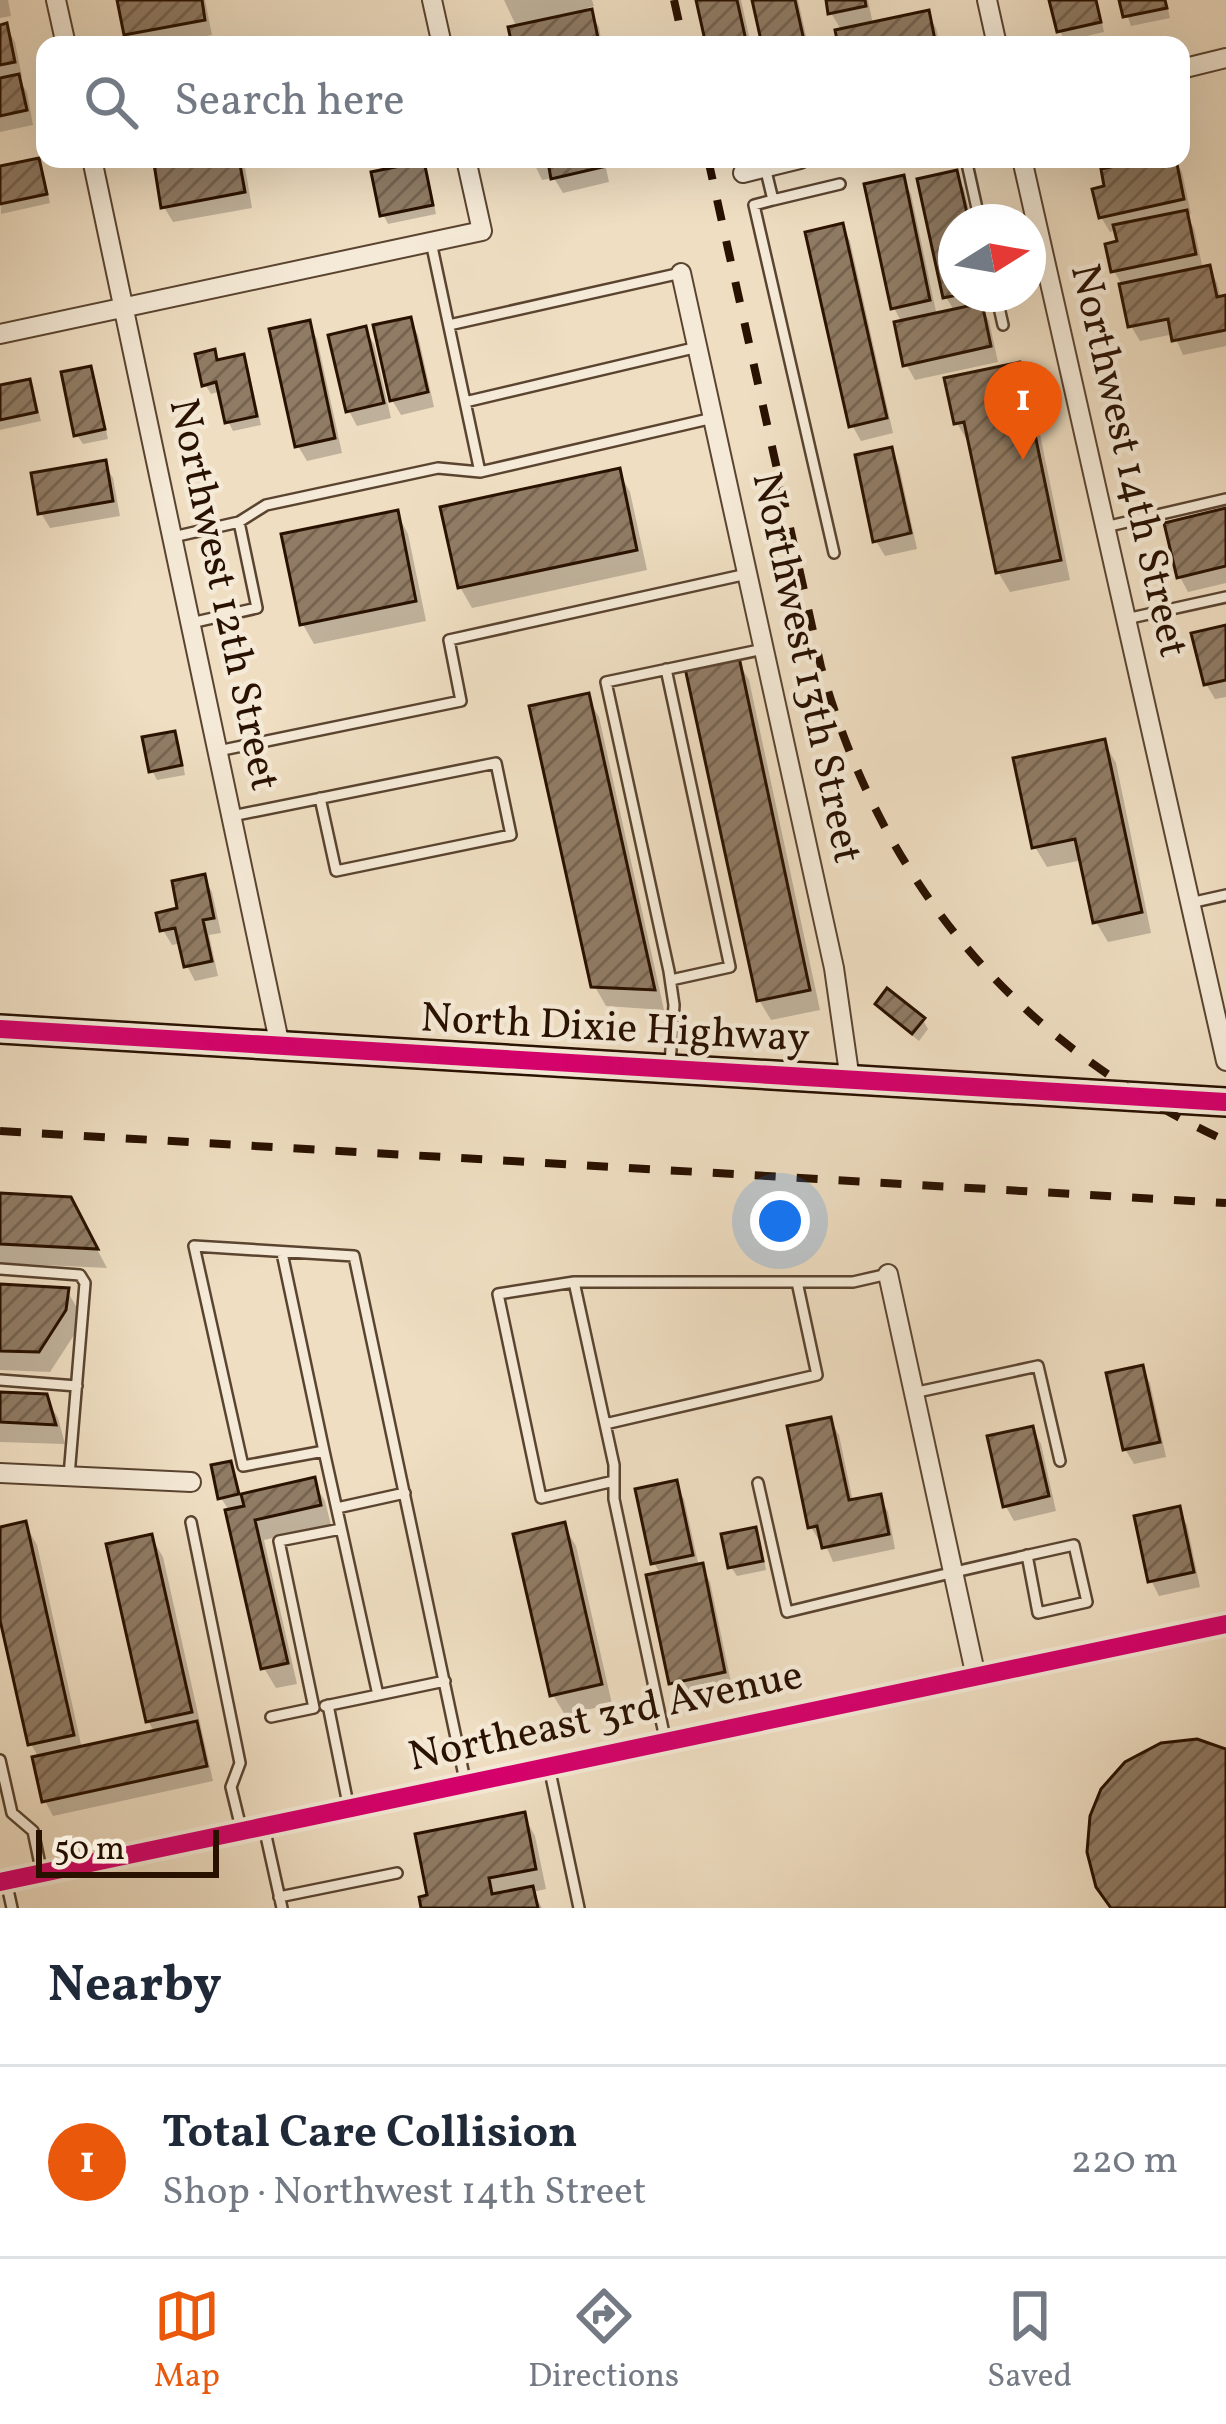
<!DOCTYPE html>
<html lang="en">
<head>
<meta charset="utf-8">
<style>
  body { margin:0; font-family:Vollkorn,serif; background:#f2f2f3; color:#1f2937 }
  .compass { position:absolute; left:938px; top:204px; width:108px; height:108px; border-radius:50%; background:#fff; box-shadow:0 12px 48px #0002; rotate:79deg }
  .scale { position:absolute; left:36px; bottom:30px; width:183px; box-sizing:border-box; padding-left:12px; border:6px solid #291100; border-top:0; font-size:33px; line-height:42px; white-space:nowrap; color:#291100; -webkit-text-stroke:9px #f5ead7; paint-order:stroke }
  .you { position:absolute; left:780px; top:1221px; width:42px; height:42px; margin:-30px; border:9px solid #fff; border-radius:50%; background:#1a73e8; box-shadow:0 0 0 18px #1a73e833 }
  .badge { display:grid; place-items:center; width:78px; height:78px; border-radius:50%; background:#ea580c; color:#fff; font-size:39px; font-weight:700 }
  .pin { position:absolute; translate:-50% -99px; filter:drop-shadow(0 3px 6px #0008) }
  .pin::after { content:''; position:absolute; top:63px; width:42px; height:36px; background:inherit; clip-path:polygon(0 0,100% 0,50% 100%) }
  .list { margin:0; padding:0; list-style:none }
  h2 { display:flex; justify-content:space-between; align-items:center; height:156px; margin:0; padding:0 48px; font-size:51px }
  h2 small { font-size:39px; font-weight:400; color:#747a83 }
  .list li { display:grid; grid-template-columns:78px 1fr auto; gap:36px; align-items:center; box-sizing:border-box; height:192px; padding:0 48px; border-top:3px solid #e0e1e3 }
  .list b { display:block; font-size:45px; white-space:nowrap }
  .list p { margin:0; font-size:39px; white-space:nowrap; color:#747a83 }
  .list em { font-size:39px; font-style:normal; color:#747a83 }
  .icon { flex:none; width:66px; height:66px; fill:none; stroke:currentColor; stroke-width:2; stroke-linecap:round; stroke-linejoin:round }
  .map { position:relative; flex:none; width:1226px; height:1908px; overflow:hidden }
  .search { position:absolute; background:#fff; box-shadow:0 12px 48px #0002; left:36px; right:36px; top:36px; height:132px; display:flex; align-items:center; gap:30px; box-sizing:border-box; padding:0 42px; border-radius:24px; color:#747a83; font-size:45px }
  .sheet { height:348px; background:#fff }
  nav { display:flex; justify-content:space-around; align-items:center; box-sizing:border-box; height:168px; border-top:3px solid #e0e1e3; background:#fff; font-size:33px; color:#747a83 }
  nav a { display:grid; justify-items:center; gap:6px }
  nav .on { color:#ea580c }
  .map>svg:first-child { display:block }
</style>
</head>
<body>
<div class="map">
<svg width="1226" height="1908" viewBox="0 0 1226 1908">
  <defs>
    <pattern id="building-hatch" width="6" height="6" patternUnits="userSpaceOnUse" patternTransform="scale(3)"><rect width="6" height="6" fill="#907c65"/><path d="M-1 1l2-2M0 6l6-6M5 7l2-2" fill="none" stroke="#766451"/></pattern>
  </defs>
  <rect width="100%" height="100%" fill="#efdec2"/>
  <filter id="stains"><feTurbulence type="fractalNoise" baseFrequency=".00167" numOctaves="4"/><feColorMatrix values="0 0 0 0 .2 0 0 0 0 .09 0 0 0 0 .02 0 0 0 .5 -.17"/></filter>
  <radialGradient id="worn" r=".72"><stop offset=".6" stop-color="#630" stop-opacity="0"/><stop offset="1" stop-color="#630" stop-opacity=".3"/></radialGradient>
  <path fill="#0003" d="M 0,0 L 8,0 L 11,16 L 0,18 Z
    M 120,0 L 205,0 L 212,35 L 157,45 L 133,45 L 127,34 Z
    M 504,0 L 592,0 L 594,6 L 587,8 L 599,27 L 602,45 L 610,45 L 515,45 L 517,28 Z
    M 699,0 L 741,0 L 751,45 L 709,45 Z
    M 755,0 L 798,0 L 808,45 L 765,45 Z
    M 829,0 L 868,0 L 873,25 L 927,13 L 936,28 L 940,45 L 841,45 L 842,31 L 831,13 Z
    M 1053,0 L 1097,0 L 1104,32 L 1065,41 L 1060,31 Z
    M 1122,0 L 1166,0 L 1170,18 L 1131,26 Z
    M 6,27 L 15,42 L 22,77 L 18,78 L 27,92 L 33,125 L 0,132 L 0,28 Z
    M 198,159 L 240,159 L 245,167 L 252,208 L 173,222 L 164,207 Z
    M 532,159 L 604,159 L 609,182 L 563,193 L 554,178 L 542,180 Z
    M 1162,159 L 1174,159 L 1182,172 L 1191,214 L 1186,215 L 1194,228 L 1203,269 L 1209,268 L 1217,283 L 1221,300 L 1226,298 L 1226,346 L 1183,355 L 1174,334 L 1140,341 L 1131,326 L 1122,285 L 1114,271 L 1120,244 L 1117,230 L 1110,232 L 1101,217 Z
    M 38,161 L 43,171 L 50,203 L 1,214 L 0,169 Z
    M 422,164 L 428,174 L 436,214 L 388,224 L 383,214 Z
    M 956,173 L 964,189 L 972,222 L 956,222 L 956,294 L 988,294 L 990,304 L 981,306 L 989,321 L 998,362 L 915,380 L 906,364 L 902,323 L 894,308 L 902,178 L 911,194 L 937,316 L 955,312 L 946,297 Z
    M 841,226 L 850,241 L 893,433 L 861,441 L 852,425 Z
    M 410,320 L 418,335 L 434,407 L 401,415 L 392,400 Z
    M 308,323 L 317,339 L 342,453 L 307,461 L 298,446 Z
    M 365,329 L 374,344 L 391,418 L 357,426 L 349,411 Z
    M 214,353 L 220,362 L 242,357 L 248,367 L 261,425 L 233,431 L 228,421 L 221,391 L 211,394 L 205,384 Z
    M 1018,365 L 1030,386 L 1070,580 L 1010,592 L 998,572 L 972,443 L 969,444 L 957,423 Z
    M 90,369 L 95,378 L 108,439 L 83,444 L 77,435 Z
    M 29,382 L 34,391 L 41,421 L 0,430 L 0,388 Z
    M 890,450 L 899,466 L 917,549 L 885,556 L 876,541 Z
    M 104,463 L 113,478 L 120,516 L 50,528 L 41,513 Z
    M 618,471 L 630,492 L 647,570 L 472,608 L 460,587 Z
    M 1226,511 L 1226,583 L 1188,592 L 1180,577 Z
    M 397,513 L 408,534 L 426,621 L 314,644 L 302,623 Z
    M 1226,628 L 1226,697 L 1215,699 L 1206,684 Z
    M 737,660 L 749,680 L 820,1010 L 771,1020 L 759,1000 Z
    M 587,697 L 599,717 L 664,1010 L 606,1006 L 594,985 Z
    M 174,734 L 179,743 L 185,775 L 157,780 L 152,770 Z
    M 1104,742 L 1116,763 L 1151,933 L 1108,942 L 1096,922 L 1083,860 L 1047,867 L 1035,847 Z
    M 203,877 L 212,892 L 221,933 L 209,935 L 218,976 L 195,981 L 187,966 L 182,943 L 172,945 L 163,930 L 181,911 Z
    M 879,1004 L 923,1020 L 928,1029 L 919,1041 L 884,1013 Z
    M 0,1196 L 82,1221 L 107,1268 L 0,1263 Z
    M 0,1287 L 67,1291 L 79,1311 L 76,1332 L 50,1372 L 0,1370 Z
    M 1141,1368 L 1150,1383 L 1166,1457 L 1134,1464 L 1125,1449 Z
    M 0,1395 L 45,1397 L 58,1418 L 65,1444 L 0,1442 Z
    M 830,1420 L 839,1435 L 853,1502 L 879,1497 L 888,1512 L 895,1549 L 833,1562 L 824,1541 L 820,1542 L 811,1527 Z
    M 1032,1429 L 1041,1444 L 1056,1511 L 1014,1521 L 1005,1505 Z
    M 229,1464 L 235,1474 L 240,1497 L 313,1481 L 325,1501 L 331,1525 L 264,1540 L 297,1684 L 276,1688 L 264,1668 L 230,1512 L 221,1498 Z
    M 675,1484 L 684,1499 L 699,1567 L 701,1566 L 710,1582 L 732,1687 L 681,1698 L 672,1683 L 661,1575 L 654,1563 Z
    M 1178,1510 L 1187,1525 L 1200,1587 L 1159,1596 L 1151,1580 Z
    M 25,1524 L 37,1545 L 82,1749 L 155,1733 L 148,1721 L 151,1537 L 163,1557 L 213,1781 L 53,1816 L 45,1801 L 39,1758 L 31,1744 L 0,1607 L 0,1530 Z
    M 564,1526 L 576,1546 L 612,1704 L 565,1715 L 553,1695 Z
    M 754,1530 L 760,1540 L 766,1570 L 737,1576 L 731,1567 Z
    M 524,1816 L 535,1836 L 546,1889 L 533,1892 L 542,1908 L 424,1908 Z"/>
  <path fill="url(#building-hatch)" stroke="#291100" stroke-width="3" d="M 117,0 L 202,0 L 205,20 L 124,35 Z
    M 696,0 L 737,0 L 747,45 L 706,45 Z
    M 752,0 L 795,0 L 805,45 L 762,45 Z
    M 826,0 L 865,0 L 866,6 L 828,14 Z
    M 1049,0 L 1096,0 L 1101,22 L 1057,32 Z
    M 1119,0 L 1165,0 L 1167,8 L 1123,17 Z
    M 592,9 L 599,43 L 611,40 L 612,45 L 512,45 L 508,27 Z
    M 929,10 L 936,45 L 838,45 L 835,30 Z
    M 7,23 L 15,62 L 0,65 L 0,25 Z
    M 19,74 L 27,110 L 0,116 L 0,78 Z
    M 39,158 L 47,194 L 0,204 L 0,166 Z
    M 181,159 L 239,159 L 245,192 L 161,208 L 154,164 Z
    M 529,159 L 601,159 L 603,167 L 551,179 L 548,162 L 531,166 Z
    M 1147,159 L 1176,159 L 1184,199 L 1099,218 L 1092,189 L 1104,186 L 1101,169 Z
    M 424,161 L 433,205 L 380,216 L 371,172 Z
    M 957,170 L 969,222 L 956,222 L 956,294 L 962,294 L 943,298 L 917,179 Z
    M 904,175 L 930,300 L 891,309 L 864,184 Z
    M 1187,210 L 1196,254 L 1111,272 L 1105,244 L 1117,241 L 1113,225 Z
    M 843,223 L 887,418 L 849,427 L 805,232 Z
    M 1210,265 L 1217,297 L 1226,295 L 1226,330 L 1172,341 L 1168,319 L 1128,327 L 1119,284 Z
    M 982,303 L 991,346 L 903,366 L 894,322 Z
    M 411,317 L 428,392 L 390,401 L 373,325 Z
    M 310,320 L 335,438 L 295,447 L 269,329 Z
    M 366,326 L 384,403 L 346,412 L 328,335 Z
    M 215,349 L 217,360 L 244,354 L 257,416 L 225,423 L 216,382 L 202,386 L 195,354 Z
    M 1020,362 L 1061,560 L 996,573 L 964,422 L 954,424 L 944,378 Z
    M 91,366 L 105,429 L 74,436 L 61,372 Z
    M 30,379 L 37,412 L 0,420 L 0,385 Z
    M 892,447 L 911,533 L 873,542 L 855,455 Z
    M 106,460 L 113,501 L 38,514 L 31,473 Z
    M 620,468 L 637,550 L 458,588 L 440,507 Z
    M 1226,508 L 1226,566 L 1177,578 L 1164,523 Z
    M 398,510 L 416,601 L 300,625 L 281,534 Z
    M 1226,625 L 1226,680 L 1204,685 L 1191,633 Z
    M 739,657 L 810,990 L 757,1001 L 685,668 Z
    M 589,693 L 655,990 L 591,987 L 529,706 Z
    M 175,731 L 182,765 L 149,772 L 142,737 Z
    M 1105,739 L 1142,912 L 1093,923 L 1075,839 L 1032,848 L 1013,758 Z
    M 205,874 L 214,918 L 203,920 L 212,961 L 184,967 L 175,928 L 160,931 L 156,913 L 177,908 L 172,881 Z
    M 887,988 L 925,1018 L 912,1034 L 875,1004 Z
    M 0,1193 L 71,1197 L 98,1249 L 0,1244 Z
    M 0,1284 L 69,1288 L 66,1310 L 39,1352 L 0,1351 Z
    M 1143,1365 L 1160,1442 L 1123,1450 L 1106,1373 Z
    M 0,1392 L 47,1394 L 56,1425 L 0,1422 Z
    M 831,1417 L 849,1500 L 881,1494 L 889,1534 L 822,1548 L 817,1526 L 808,1528 L 787,1426 Z
    M 1033,1426 L 1049,1496 L 1003,1507 L 987,1436 Z
    M 231,1461 L 239,1494 L 218,1499 L 211,1465 Z
    M 315,1477 L 321,1505 L 255,1520 L 288,1663 L 261,1669 L 225,1510 L 244,1506 L 241,1494 Z
    M 677,1480 L 693,1555 L 651,1564 L 635,1489 Z
    M 1180,1506 L 1194,1572 L 1148,1582 L 1134,1516 Z
    M 26,1521 L 74,1735 L 28,1745 L 0,1620 L 0,1527 Z
    M 565,1522 L 602,1684 L 550,1696 L 513,1534 Z
    M 756,1527 L 763,1561 L 728,1568 L 721,1534 Z
    M 152,1534 L 192,1712 L 146,1722 L 106,1544 Z
    M 703,1563 L 725,1672 L 669,1684 L 646,1575 Z
    M 197,1721 L 207,1766 L 42,1802 L 32,1757 Z
    M 1197,1739 L 1226,1749 L 1226,1908 L 1111,1908 L 1096,1887 L 1087,1852 L 1090,1816 L 1101,1789 L 1125,1762 L 1161,1743 Z
    M 525,1812 L 536,1869 L 489,1878 L 492,1894 L 533,1886 L 538,1908 L 421,1908 L 419,1897 L 427,1895 L 415,1834 Z"/>
  <g fill="none" stroke-linecap="round" stroke-linejoin="round">
    <defs>
      <path id="service" d="M 966,159 L 980,222
        M 765,167 L 773,200 L 840,184
        M 773,200 L 754,205 L 834,553
        M 431,242 L 480,472 L 713,418
        M 996,294 L 1003,325
        M 449,325 L 681,273
        M 465,402 L 698,347
        M 1105,527 L 1226,499
        M 173,537 L 239,522 L 266,505 L 438,468 L 480,472
        M 1126,619 L 1226,597
        M 191,623 L 257,608 L 239,522
        M 666,669 L 730,967 L 671,980
        M 218,751 L 461,701 L 449,640 L 747,574
        M 232,816 L 496,763 L 511,835 L 336,871 L 320,798
        M 1190,903 L 1226,895
        M 670,1064 L 674,1005 L 669,971 L 606,682 L 764,649
        M 282,1253 L 324,1451 L 243,1466 L 194,1246 L 354,1256 L 466,1785
        M 0,1269 L 80,1275 L 85,1283 L 69,1476
        M 574,1282 L 498,1294 L 541,1498 L 614,1481
        M 0,1380 L 77,1386
        M 913,1393 L 1038,1366 L 1060,1461
        M 605,1424 L 817,1375 L 797,1282
        M 324,1451 L 378,1695 L 445,1681
        M 758,1483 L 787,1612 C 882,1589 978,1566 1074,1545 L 1087,1602 L 1038,1613 L 1027,1555
        M 337,1508 L 405,1493
        M 191,1522 L 240,1763 L 231,1787 L 242,1832
        M 328,1705 L 349,1809
        M 325,1706 L 378,1695
        M 271,1717 L 314,1708 L 279,1541 L 341,1529
        M 666,1743 L 614,1499 L 614,1465 L 574,1282 L 853,1282 L 888,1274
        M 0,1760 L 12,1813 L 33,1831 L 42,1874
        M 549,1767 L 579,1908
        M 264,1827 L 282,1908
        M 6,1881 L 12,1908
        M 279,1897 L 397,1873"/>
      <path id="minor" d="M 56,0 L 66,45
        M 432,0 L 442,45
        M 987,0 L 997,45
        M 1181,69 L 1226,58
        M 92,159 L 280,1046
        M 1022,159 L 1226,1061
        M 743,173 L 800,159
        M 681,273 L 834,968 L 850,1080
        M 0,334 L 482,231 L 466,159
        M 888,1274 L 976,1677
        M 0,1473 L 191,1482
        M 0,1882 L 1226,1624"/>
      <path id="secondary" d="M 0,1029 L 1226,1102"/>
    </defs>
    <use href="#service" stroke="#5a4430" stroke-width="14"/>
    <use href="#minor" stroke="#5a4430" stroke-width="22"/>
    <use href="#secondary" stroke="#291100" stroke-width="32"/>
    <use href="#service" stroke="#f5ead7" stroke-width="9"/>
    <use href="#minor" stroke="#f5ead7" stroke-width="18"/>
    <use href="#secondary" stroke="#f5ead7" stroke-width="27"/>
    <path stroke="#291100" stroke-width="8" stroke-dasharray="21 21" stroke-linecap="butt" d="M 674,0 L 684,45
      M 708,159 L 821,667 C 883,887 1019,1045 1226,1141
      M 0,1131 L 1226,1203"/>
    <defs>
      <path id="cycleway" d="M 0,1029 L 1226,1102
        M 0,1882 L 1226,1624"/>
    </defs>
    <use href="#cycleway" stroke="#f5ead7" stroke-width="26"/>
    <use href="#cycleway" stroke="#d6006c" stroke-width="18"/>
  </g>
  <g text-anchor="middle" dominant-baseline="central" stroke-width="9" stroke-linejoin="round" paint-order="stroke">
    <g font-size="42" fill="#291100" stroke="#f5ead7">
      <text transform="translate(1127 461) rotate(77)">Northwest 14th Street</text>
      <text transform="translate(222 595) rotate(78)">Northwest 12th Street</text>
      <text transform="translate(805 668) rotate(78)">Northwest 13th Street</text>
      <text transform="translate(615 1030) rotate(3)">North Dixie Highway</text>
      <text transform="translate(606 1718) rotate(-12)">Northeast 3rd Avenue</text>
    </g>
  </g>
  <rect width="100%" height="100%" filter="url(#stains)"/>
  <rect width="100%" height="100%" fill="url(#worn)"/>
</svg>
<svg class="compass" viewBox="-18 -18 36 36"><path d="M0-13l5 13h-10z" fill="#e53935"/><path d="M0 13l5-13h-10z" fill="#747a83"/></svg>
<div class="scale">50 m</div>
<div class="you"></div>
<div class="pin badge" style="left:1023px;top:460px">1</div>
<div class="search"><svg class="icon" aria-label="search" viewBox="0 0 24 24"><circle cx="10" cy="10" r="6"/><path d="M15 15l6 6"/></svg>Search here</div>
</div>
<section class="sheet">
<h2>Nearby<small></small></h2>
<ul class="list">
<li><span class="badge">1</span><div><b>Total Care Collision</b><p>Shop · Northwest 14th Street</p></div><em>220 m</em></li>
</ul>
</section>
<nav>
<a class="on"><svg class="icon" aria-label="map" viewBox="0 0 24 24"><path d="M3 6l6-2 6 2 6-2v14l-6 2-6-2-6 2zM9 4v14M15 6v14"/></svg>Map</a>
<a><svg class="icon" aria-label="directions" viewBox="0 0 24 24"><path d="M12 3l9 9-9 9-9-9zM9 14v-3h6M13 9l2 2-2 2"/></svg>Directions</a>
<a><svg class="icon" aria-label="saved" viewBox="0 0 24 24"><path d="M7 4h10v16l-5-4-5 4z"/></svg>Saved</a>
</nav>
</body>
</html>
